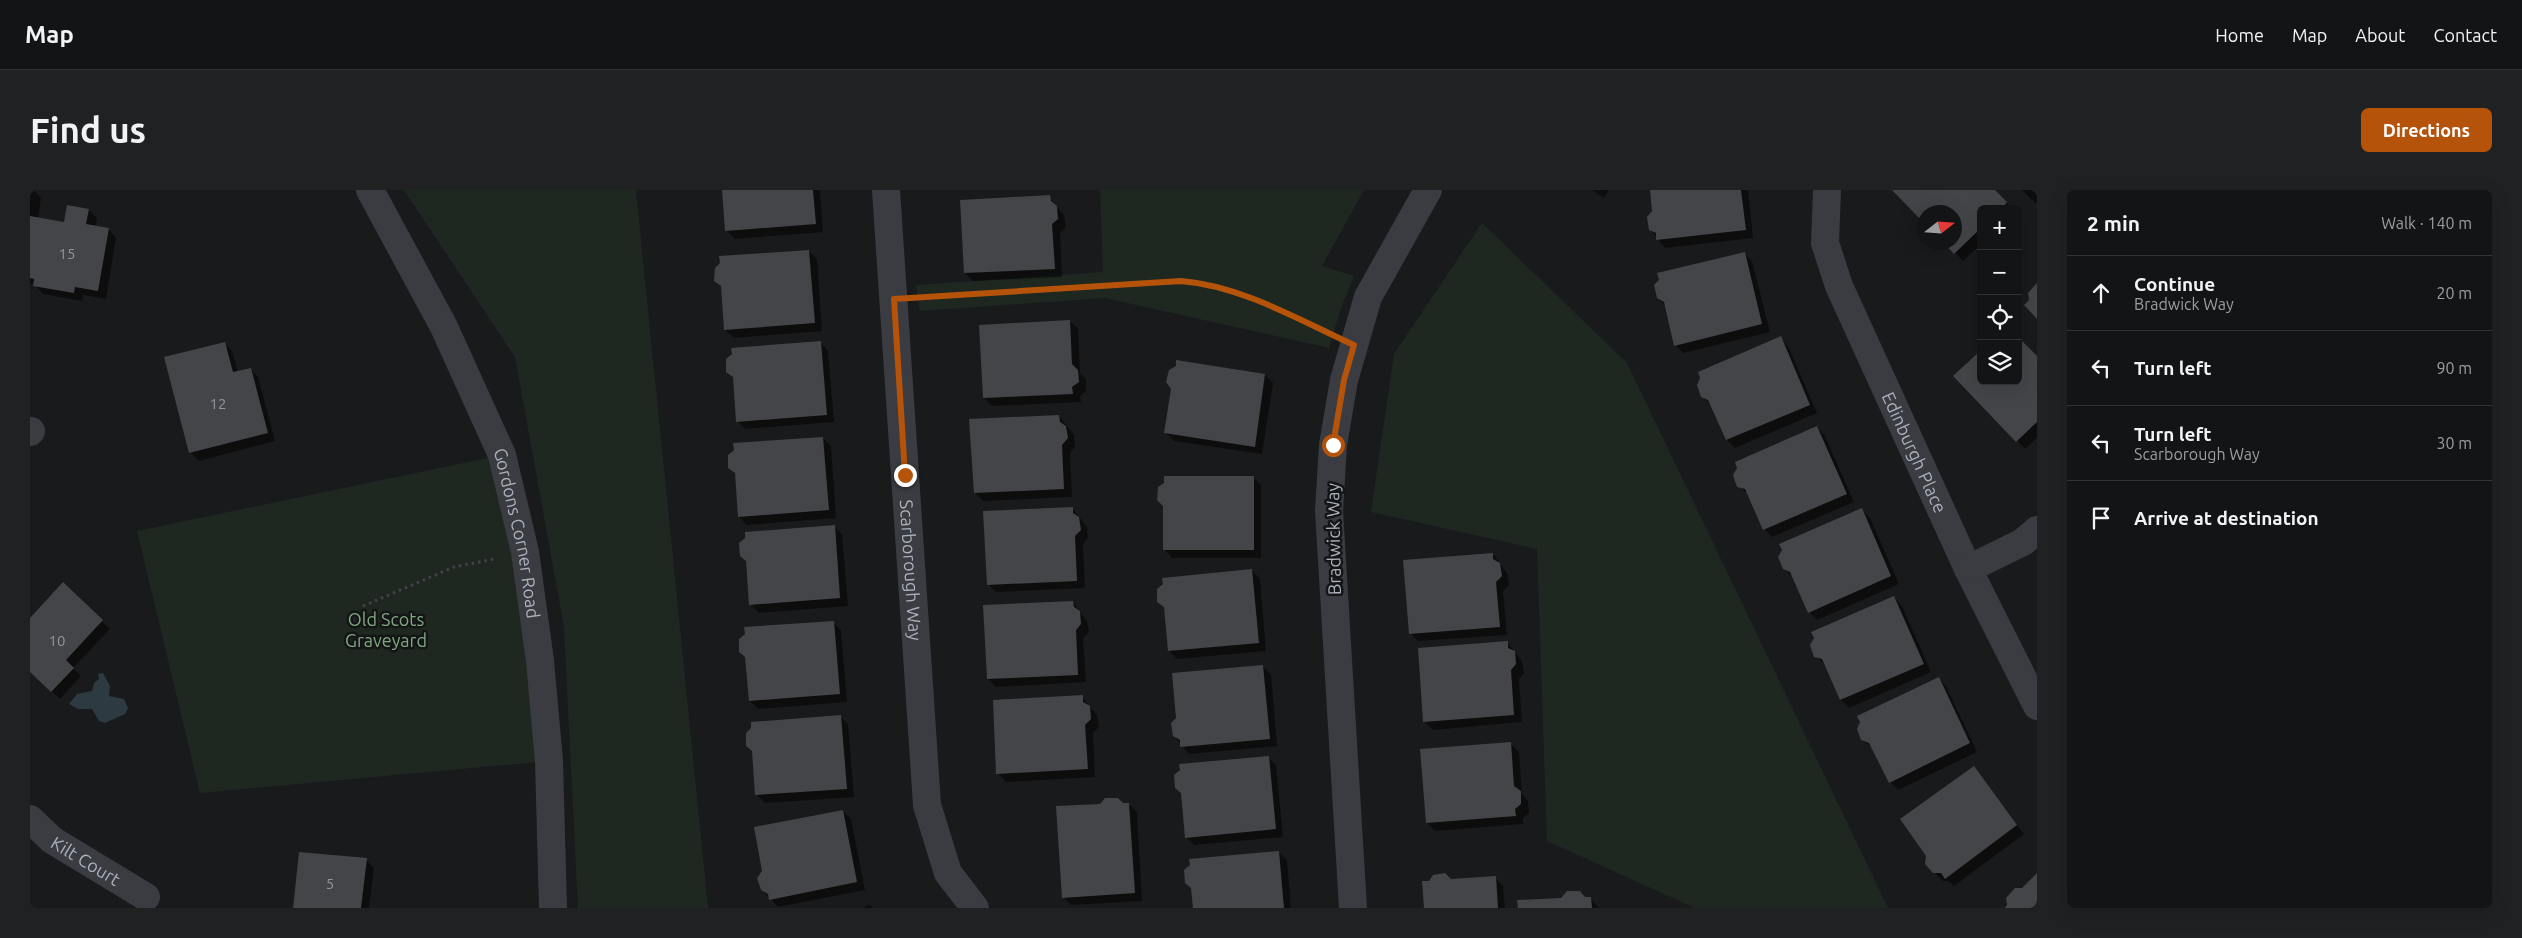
<!DOCTYPE html>
<html lang="en">
<head>
<meta charset="utf-8">
<style>
  body { margin:0; font-family:Ubuntu,sans-serif; background:#202122; color:#f1f3f6 }
  .controls { position:absolute; right:15px; top:15px; display:grid; overflow:hidden; border-radius:8px; box-shadow:0 5px 20px #0002 }
  .controls button { width:45px; height:45px; display:grid; place-items:center; padding:0; border:0; border-bottom:1px solid #323334; background:#131415; color:#f1f3f6; font:25px sans-serif }
  .compass { position:absolute; left:1887px; top:15px; width:45px; height:45px; border-radius:50%; background:#131415; box-shadow:0 5px 20px #0002; rotate:73deg }
  .stop { position:absolute; width:15px; height:15px; margin:-11px; border:4px solid #b45309; border-radius:50%; background:#fff }
  .stop.end { background:#b45309; border-color:#fff; box-shadow:0 1px 5px #0008 }
  .list { margin:0; padding:0; list-style:none }
  h2 { display:flex; justify-content:space-between; align-items:center; height:65px; margin:0; padding:0 20px; font-size:21px }
  h2 small { font-size:16px; font-weight:400; color:#9d9ea0 }
  .list li { display:grid; grid-template-columns:32px 1fr auto; gap:15px; align-items:center; box-sizing:border-box; height:75px; padding:0 20px; border-top:1px solid #323334 }
  .list b { display:block; font-size:19px; white-space:nowrap }
  .list p { margin:0; font-size:16px; white-space:nowrap; color:#9d9ea0 }
  .list em { font-size:16px; font-style:normal; color:#9d9ea0 }
  .icon { flex:none; width:28px; height:28px; fill:none; stroke:currentColor; stroke-width:2; stroke-linecap:round; stroke-linejoin:round }
  .map { position:relative; flex:none; width:2007px; height:718px; overflow:hidden; border-radius:8px }
  header { display:flex; align-items:center; gap:30px; box-sizing:border-box; height:70px; padding:0 25px; background:#131415; border-bottom:1px solid #323334 }
  header strong { font-size:24px }
  nav { display:flex; gap:28px; margin-inline-start:auto; font-size:18px }
  .intro { display:flex; align-items:center; justify-content:space-between; box-sizing:border-box; height:120px; padding:0 30px }
  h1 { margin:0; font-size:35px }
  .button { padding:12px 22px; border-radius:8px; background:#b45309; color:#fff; font-size:18px; font-weight:700 }
  main { display:flex; gap:30px; padding:0 30px }
  aside { flex:1; background:#131415; border-radius:8px; box-shadow:0 5px 20px #0002 }
  .map>svg:first-child { display:block }
</style>
</head>
<body>
<header>
<strong>Map</strong>
<nav><a>Home</a><a>Map</a><a>About</a><a>Contact</a></nav>
</header>
<div class="intro"><h1>Find us</h1><a class="button">Directions</a></div>
<main>
<div class="map">
<svg width="2007" height="718" viewBox="0 0 2007 718">
  <rect width="100%" height="100%" fill="#191a1c"/>
  <path fill="#1f2820" d="M 374,0 L 606,0 L 678,718 L 548,718 L 534,437 L 485,167 Z
    M 1070,0 L 1334,0 L 1292,76 L 1324,86 L 1310,121 L 1299,158 L 1075,108 L 890,121 L 886,95 L 1073,82 Z
    M 1452,33 L 1597,173 L 1858,718 L 1665,718 L 1517,651 L 1507,359 L 1341,322 L 1364,164 Z
    M 472,265 L 519,571 L 170,603 L 107,341 Z"/>
  <path fill="#2e3a42" d="M 73,483 L 80,496 L 79,506 L 94,509 L 98,518 L 95,524 L 75,533 L 69,531 L 62,519 L 48,519 L 39,514 L 47,504 L 62,501 L 64,493 L 69,489 L 68,484 Z"/>
  <path fill="#0007" d="M 0,0 L 4,0 L 11,8 L 8,28 L 35,33 L 59,20 L 67,28 L 65,37 L 78,39 L 86,47 L 76,109 L 53,105 L 52,111 L 13,104 L 5,95 L 0,94 Z
    M 693,0 L 790,0 L 793,42 L 705,49 L 697,41 Z
    M 1562,0 L 1579,0 L 1574,8 Z
    M 1621,0 L 1718,0 L 1723,48 L 1635,58 L 1620,39 L 1623,21 Z
    M 1864,0 L 1964,0 L 1982,19 L 1951,19 L 1951,54 L 1933,71 L 1915,52 L 1924,52 L 1924,22 L 1894,22 L 1894,31 Z
    M 1992,0 L 2007,0 L 2007,12 L 2005,13 Z
    M 1019,7 L 1034,25 L 1036,37 L 1030,43 L 1032,87 L 943,91 L 935,83 Z
    M 779,61 L 787,69 L 792,141 L 704,148 L 695,140 Z
    M 1714,63 L 1722,71 L 1740,142 L 1653,163 L 1645,155 L 1636,116 L 1628,108 Z
    M 1040,131 L 1048,139 L 1050,183 L 1056,189 L 1056,201 L 1050,206 L 1051,212 L 962,216 L 954,208 Z
    M 1750,148 L 1758,156 L 1787,223 L 1705,258 L 1697,250 L 1682,216 L 1672,206 Z
    M 790,152 L 798,161 L 804,232 L 715,239 L 707,231 Z
    M 194,153 L 202,161 L 208,182 L 220,179 L 228,187 L 245,251 L 169,271 L 161,263 L 136,168 Z
    M 2007,168 L 2007,248 L 1995,259 L 1925,186 L 1951,191 L 1988,191 Z
    M 1147,172 L 1235,185 L 1243,193 L 1232,264 L 1144,251 L 1135,242 Z
    M 1029,226 L 1044,245 L 1045,257 L 1040,263 L 1042,307 L 953,311 L 945,303 Z
    M 1787,237 L 1795,246 L 1824,312 L 1742,347 L 1734,339 L 1719,305 L 1709,296 Z
    M 793,248 L 801,256 L 806,328 L 717,335 L 709,327 Z
    M 1223,287 L 1231,295 L 1231,368 L 1142,368 L 1134,359 Z
    M 1042,318 L 1057,337 L 1058,348 L 1053,354 L 1055,398 L 966,402 L 958,394 Z
    M 1832,320 L 1840,328 L 1869,394 L 1787,430 L 1779,422 L 1762,387 L 1754,378 Z
    M 804,336 L 812,344 L 818,416 L 729,423 L 721,415 Z
    M 1463,364 L 1477,383 L 1479,395 L 1473,401 L 1477,445 L 1388,451 L 1380,443 Z
    M 1222,380 L 1230,389 L 1236,461 L 1147,469 L 1139,461 Z
    M 33,394 L 80,439 L 43,478 L 51,486 L 30,509 L 0,481 L 0,429 Z
    M 1864,407 L 1872,416 L 1901,482 L 1819,518 L 1811,510 L 1796,475 L 1785,466 Z
    M 1043,412 L 1057,431 L 1059,442 L 1053,448 L 1056,492 L 966,497 L 958,489 Z
    M 803,432 L 811,440 L 817,512 L 728,519 L 720,511 Z
    M 1477,452 L 1492,471 L 1494,483 L 1489,489 L 1492,532 L 1403,540 L 1395,532 Z
    M 1232,476 L 1241,484 L 1247,556 L 1159,564 L 1144,546 Z
    M 1908,488 L 1916,496 L 1947,562 L 1868,600 L 1860,592 L 1844,559 L 1832,550 Z
    M 1052,507 L 1067,525 L 1069,537 L 1063,543 L 1065,587 L 976,592 L 968,583 Z
    M 810,526 L 818,534 L 824,607 L 735,613 L 727,605 L 723,562 Z
    M 1480,553 L 1489,562 L 1492,604 L 1498,611 L 1499,623 L 1493,628 L 1493,634 L 1405,641 L 1397,633 Z
    M 1238,567 L 1246,575 L 1253,647 L 1164,655 L 1156,647 Z
    M 1943,577 L 1994,644 L 1924,696 L 1918,691 L 1913,691 L 1904,682 Z
    M 1092,614 L 1099,614 L 1107,622 L 1112,711 L 1041,715 L 1033,707 Z
    M 813,621 L 821,629 L 835,700 L 748,717 L 732,700 Z
    M 1249,662 L 1257,670 L 1261,718 L 1164,718 Z
    M 336,670 L 344,678 L 339,718 L 265,718 Z
    M 1465,688 L 1473,696 L 1475,718 L 1395,718 L 1421,690 Z
    M 1560,708 L 1569,718 L 1489,718 L 1555,708 Z
    M 839,714 L 843,718 L 834,718 Z"/>
  <path fill="#434549" d="M 692,0 L 783,0 L 786,34 L 695,41 Z
    M 1620,0 L 1711,0 L 1716,40 L 1626,50 L 1626,43 L 1619,40 L 1617,27 L 1622,21 Z
    M 1862,0 L 1965,0 L 1977,12 L 1972,19 L 1951,19 L 1951,38 L 1924,64 L 1913,52 L 1924,52 L 1924,22 L 1894,22 L 1894,33 Z
    M 1020,5 L 1021,11 L 1027,16 L 1028,29 L 1022,34 L 1025,79 L 934,83 L 930,10 Z
    M 37,15 L 59,19 L 56,34 L 79,38 L 68,101 L 45,97 L 44,103 L 3,96 L 4,89 L 0,88 L 0,26 L 34,32 Z
    M 779,60 L 785,133 L 694,140 L 691,96 L 684,91 L 685,78 L 690,73 L 689,66 Z
    M 1715,62 L 1732,134 L 1644,156 L 1634,112 L 1627,108 L 1624,95 L 1629,90 L 1627,83 Z
    M 2007,93 L 2007,129 L 1994,115 L 1999,110 L 1998,103 Z
    M 1040,130 L 1042,174 L 1048,180 L 1049,192 L 1042,197 L 1043,204 L 953,208 L 949,135 Z
    M 1751,146 L 1780,215 L 1696,250 L 1678,210 L 1671,207 L 1667,195 L 1670,188 L 1668,182 Z
    M 1988,147 L 2007,166 L 2007,232 L 1986,252 L 1923,186 L 1951,160 L 1951,191 L 1988,191 Z
    M 791,151 L 797,225 L 706,232 L 703,187 L 696,182 L 696,169 L 702,164 L 701,158 Z
    M 195,152 L 203,182 L 221,178 L 238,243 L 159,263 L 134,167 Z
    M 1146,170 L 1235,184 L 1225,257 L 1134,243 L 1141,199 L 1136,192 L 1139,180 L 1146,176 Z
    M 1029,225 L 1030,232 L 1036,236 L 1038,248 L 1032,255 L 1034,299 L 944,303 L 939,229 Z
    M 1787,236 L 1817,304 L 1733,340 L 1715,299 L 1707,297 L 1703,285 L 1707,278 L 1705,272 Z
    M 793,247 L 799,320 L 708,327 L 705,283 L 698,278 L 698,265 L 704,260 L 703,253 Z
    M 1134,286 L 1224,286 L 1224,360 L 1133,360 L 1133,316 L 1127,310 L 1128,297 L 1134,293 Z
    M 1043,317 L 1043,323 L 1049,327 L 1051,340 L 1045,346 L 1047,391 L 957,395 L 953,321 Z
    M 1832,318 L 1861,386 L 1778,423 L 1760,382 L 1753,379 L 1748,367 L 1752,360 L 1749,354 Z
    M 805,335 L 810,408 L 719,415 L 716,371 L 710,366 L 709,353 L 715,348 L 715,342 Z
    M 1463,363 L 1463,369 L 1470,373 L 1472,386 L 1466,392 L 1470,437 L 1379,444 L 1373,370 Z
    M 1222,379 L 1229,453 L 1138,461 L 1134,417 L 1127,412 L 1127,399 L 1133,394 L 1132,388 Z
    M 33,392 L 73,430 L 36,470 L 44,478 L 21,502 L 0,482 L 0,428 Z
    M 1864,406 L 1894,474 L 1810,510 L 1792,469 L 1784,467 L 1780,455 L 1784,448 L 1781,442 Z
    M 1043,411 L 1044,417 L 1050,421 L 1051,434 L 1046,440 L 1048,485 L 957,489 L 953,415 Z
    M 804,431 L 810,504 L 719,511 L 715,467 L 709,462 L 709,449 L 715,444 L 714,437 Z
    M 1478,451 L 1478,458 L 1485,461 L 1486,474 L 1481,480 L 1484,525 L 1393,532 L 1388,458 Z
    M 1233,475 L 1240,549 L 1150,557 L 1150,550 L 1143,546 L 1141,533 L 1146,528 L 1142,483 Z
    M 1909,487 L 1940,553 L 1859,593 L 1839,553 L 1831,550 L 1827,539 L 1830,532 L 1827,526 Z
    M 1053,505 L 1053,512 L 1060,516 L 1061,529 L 1055,535 L 1058,579 L 966,584 L 963,510 Z
    M 811,525 L 817,599 L 725,605 L 722,561 L 716,556 L 716,543 L 721,538 L 721,532 Z
    M 1481,552 L 1484,596 L 1491,601 L 1491,614 L 1485,619 L 1486,626 L 1396,633 L 1390,559 Z
    M 1239,566 L 1246,639 L 1155,648 L 1151,603 L 1145,598 L 1144,585 L 1150,580 L 1149,574 Z
    M 1944,576 L 1987,635 L 1915,689 L 1911,683 L 1903,683 L 1895,674 L 1896,666 L 1870,629 Z
    M 1075,608 L 1088,608 L 1093,613 L 1099,613 L 1105,703 L 1032,708 L 1026,616 L 1070,614 Z
    M 813,620 L 827,692 L 739,710 L 738,704 L 731,700 L 727,688 L 732,681 L 724,637 Z
    M 1249,661 L 1254,718 L 1163,718 L 1161,698 L 1155,693 L 1154,680 L 1160,675 L 1159,669 Z
    M 269,662 L 337,668 L 331,718 L 263,718 Z
    M 1415,683 L 1421,689 L 1466,686 L 1468,718 L 1394,718 L 1392,691 L 1399,691 L 1403,685 Z
    M 2007,683 L 2007,718 L 1975,718 L 1977,715 L 1976,708 L 1985,698 L 1992,698 Z
    M 1537,701 L 1550,701 L 1555,707 L 1561,707 L 1562,718 L 1488,718 L 1487,710 L 1531,708 Z"/>
  <g fill="none" stroke-linecap="round" stroke-linejoin="round">
    <path stroke="#404349" stroke-width="3" stroke-dasharray="2.5 4" stroke-linecap="butt" d="M 894,107 L 1113,93 L 1177,93 L 1236,115 L 1295,142
      M 333,416 L 424,377 L 464,369"/>
    <g stroke="#3a3c42" stroke-width="28">
      <path id="s1" d="M 340,0 L 414,137 L 472,265 L 495,362 L 510,471 L 519,571 L 523,718"/>
      <path id="s2" d="M 856,0 L 897,615 L 918,683 L 945,718"/>
      <path id="s3" d="M 1797,0 L 1795,53 L 1809,96 L 1938,379 L 2007,516"/>
      <path d="M 0,242 L 1,241"/>
      <path d="M 1938,379 L 1993,352 L 2007,340"/>
      <path id="s4" d="M 0,629 L 22,650 L 116,707"/>
      <path d="M 1323,718 L 1299,321 L 1303,255 L 1314,190 L 1338,107 L 1398,0"/>
    </g>
  </g>
  <g fill="none" stroke-linecap="round" stroke-linejoin="round">
    <path stroke="#b45309" stroke-width="6" d="M 875,285 L 864,109 L 1151,91 C 1212,96 1269,130 1324,155 L 1314,190 L 1303,255"/>
  </g>
  <g text-anchor="middle" dominant-baseline="central" stroke-width="5" stroke-linejoin="round" paint-order="stroke">
    <g font-size="15" fill="#9196a0">
      <text x="37" y="63">15</text>
      <text x="188" y="213">12</text>
      <text x="27" y="450">10</text>
      <text x="300" y="693">5</text>
    </g>
    <g font-size="18" fill="#abb1bd" stroke="#141517">
      <text stroke="none"><textPath href="#s3" startOffset="281">Edinburgh Place</textPath></text>
      <text stroke="none"><textPath href="#s1" startOffset="376">Gordons Corner Road</textPath></text>
      <text transform="translate(1303 349) rotate(-91)">Bradwick Way</text>
      <text stroke="none"><textPath href="#s2" startOffset="381">Scarborough Way</textPath></text>
      <text stroke="none"><textPath href="#s4" startOffset="70">Kilt Court</textPath></text>
    </g>
    <g font-size="18" fill="#80a981" stroke="#141517">
      <text x="356" y="429">Old Scots<tspan x="356" dy="21">Graveyard</tspan></text>
    </g>
  </g>
</svg>
<div class="controls">
<button>+</button>
<button>−</button>
<button><svg class="icon" aria-label="locate" viewBox="0 0 24 24"><circle cx="12" cy="12" r="6"/><path d="M12 2v4M12 18v4M2 12h4M18 12h4"/></svg></button>
<button><svg class="icon" aria-label="layers" viewBox="0 0 24 24"><path d="M12 4l9 5-9 5-9-5zM3 14l9 5 9-5"/></svg></button>
</div>
<svg class="compass" viewBox="-18 -18 36 36"><path d="M0-13l5 13h-10z" fill="#e53935"/><path d="M0 13l5-13h-10z" fill="#9d9ea0"/></svg>
<div class="stop" style="left:1303px;top:255px"></div>
<div class="stop end" style="left:875px;top:285px"></div>
</div>
<aside>
<h2>2 min<small>Walk · 140 m</small></h2>
<ul class="list">
<li><svg class="icon" aria-label="ahead" viewBox="0 0 24 24"><path d="M12 20V5M6 11l6-6 6 6"/></svg><div><b>Continue</b><p>Bradwick Way</p></div><em>20 m</em></li>
<li><svg class="icon" aria-label="left" viewBox="0 0 24 24"><path d="M17 20v-9H6M10 6l-5 5 5 5"/></svg><div><b>Turn left</b></div><em>90 m</em></li>
<li><svg class="icon" aria-label="left" viewBox="0 0 24 24"><path d="M17 20v-9H6M10 6l-5 5 5 5"/></svg><div><b>Turn left</b><p>Scarborough Way</p></div><em>30 m</em></li>
<li><svg class="icon" aria-label="arrive" viewBox="0 0 24 24"><path d="M6 21V4h12l-3 4 3 4H6"/></svg><div><b>Arrive at destination</b></div></li>
</ul>
</aside>
</main>
</body>
</html>
